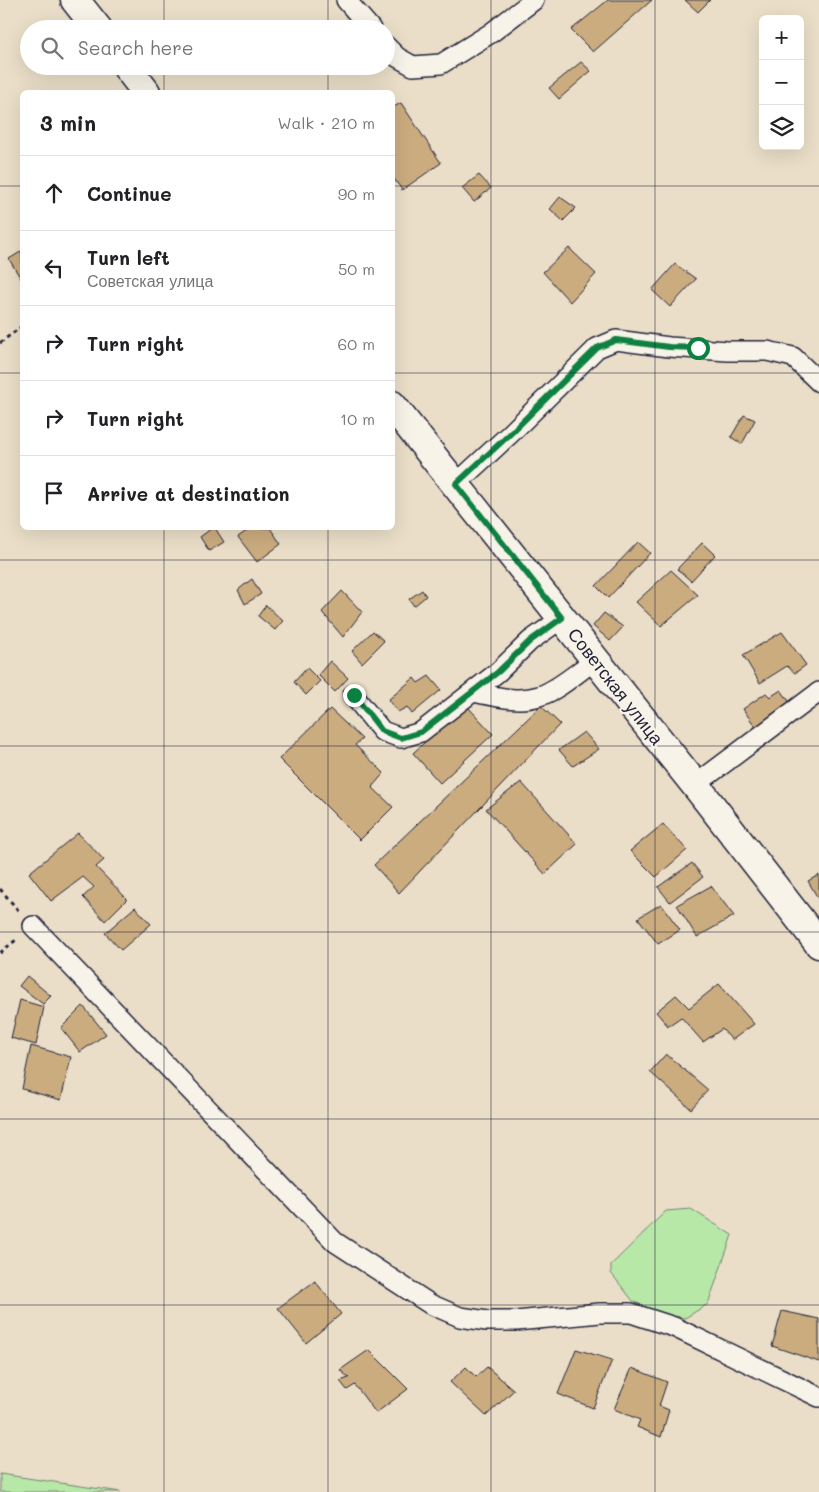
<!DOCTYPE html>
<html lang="en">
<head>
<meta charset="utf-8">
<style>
  body { margin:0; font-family:Mali,sans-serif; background:#f6f6f6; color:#202124 }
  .controls { position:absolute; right:15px; top:15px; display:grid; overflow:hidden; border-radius:8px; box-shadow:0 5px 20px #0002 }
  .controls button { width:45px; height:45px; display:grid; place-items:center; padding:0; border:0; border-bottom:1px solid #e0e0e0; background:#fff; color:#202124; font:25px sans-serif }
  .stop { position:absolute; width:15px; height:15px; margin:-11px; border:4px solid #0b8043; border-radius:50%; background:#fff }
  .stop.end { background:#0b8043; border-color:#fff; box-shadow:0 1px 5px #0008 }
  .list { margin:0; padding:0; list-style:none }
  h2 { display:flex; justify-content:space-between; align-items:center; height:65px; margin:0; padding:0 20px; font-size:21px }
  h2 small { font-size:16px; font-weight:400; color:#757577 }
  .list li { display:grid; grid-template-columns:32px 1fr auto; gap:15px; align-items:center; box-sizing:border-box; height:75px; padding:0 20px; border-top:1px solid #e0e0e0 }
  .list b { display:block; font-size:19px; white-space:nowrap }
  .list p { margin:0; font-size:16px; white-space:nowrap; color:#757577 }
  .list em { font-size:16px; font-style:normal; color:#757577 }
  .icon { flex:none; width:28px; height:28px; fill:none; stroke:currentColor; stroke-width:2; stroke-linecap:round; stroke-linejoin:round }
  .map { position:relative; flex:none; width:819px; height:1492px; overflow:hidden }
  .search { position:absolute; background:#fff; box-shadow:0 5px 20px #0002; left:20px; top:20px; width:375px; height:55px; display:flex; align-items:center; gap:12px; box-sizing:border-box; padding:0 18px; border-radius:28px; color:#757577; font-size:19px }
  .panel { position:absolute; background:#fff; box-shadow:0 5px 20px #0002; left:20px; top:90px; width:375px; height:440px; border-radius:8px }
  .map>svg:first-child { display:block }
</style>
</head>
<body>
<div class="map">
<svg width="819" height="1492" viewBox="0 0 819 1492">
  <rect width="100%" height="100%" fill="#eadec8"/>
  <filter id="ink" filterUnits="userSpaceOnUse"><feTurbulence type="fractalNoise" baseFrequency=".02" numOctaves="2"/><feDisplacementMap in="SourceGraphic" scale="10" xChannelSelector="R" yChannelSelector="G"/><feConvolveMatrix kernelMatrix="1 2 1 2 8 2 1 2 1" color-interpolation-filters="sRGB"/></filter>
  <g filter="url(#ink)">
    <path fill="#b8e8a8" stroke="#6d8572" d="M 691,1209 L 732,1235 L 708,1304 L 685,1318 L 661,1314 L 633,1301 L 611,1273 L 611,1265 L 666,1211 Z
      M 0,1474 L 121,1492 L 0,1492 Z"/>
    <path fill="#cbac7f" stroke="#22223b" d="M 608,0 L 652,0 L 593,52 L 571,30 Z
      M 685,0 L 710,0 L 698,12 Z
      M 581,62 L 591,71 L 559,99 L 549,88 Z
      M 401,103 L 441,163 L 402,190 L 392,176 L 392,108 Z
      M 479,175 L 491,188 L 474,202 L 462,188 Z
      M 560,197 L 576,208 L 563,221 L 550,209 Z
      M 569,248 L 596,274 L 570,302 L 543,272 Z
      M 22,251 L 22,278 L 21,279 L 9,259 Z
      M 675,264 L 696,279 L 670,307 L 652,290 Z
      M 744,415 L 755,420 L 742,444 L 731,437 Z
      M 212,528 L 215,528 L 224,542 L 209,551 L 200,537 Z
      M 251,528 L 270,528 L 281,544 L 257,562 L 238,537 Z
      M 638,542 L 650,553 L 608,598 L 596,586 Z
      M 702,543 L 715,555 L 691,581 L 677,569 Z
      M 671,570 L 698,595 L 661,626 L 636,602 Z
      M 252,579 L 261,594 L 245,604 L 238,590 Z
      M 422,590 L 426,596 L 414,606 L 409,599 Z
      M 342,591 L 362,612 L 343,637 L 322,612 Z
      M 266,605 L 283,621 L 275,630 L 258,616 Z
      M 604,613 L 623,627 L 610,641 L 593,626 Z
      M 373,631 L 384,641 L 362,663 L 352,651 Z
      M 782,632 L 806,665 L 795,673 L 787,666 L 760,683 L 743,655 Z
      M 330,661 L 348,678 L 335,692 L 318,675 Z
      M 307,668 L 320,681 L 306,695 L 294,682 Z
      M 429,676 L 441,690 L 412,714 L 407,707 L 398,712 L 388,700 L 414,678 L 418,683 Z
      M 781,690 L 791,704 L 757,729 L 743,709 L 766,693 L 770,697 Z
      M 466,705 L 493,734 L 440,783 L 413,753 Z
      M 541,706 L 560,724 L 399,893 L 374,865 Z
      M 330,709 L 362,739 L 355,745 L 384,773 L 372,787 L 393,807 L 360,840 L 279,759 Z
      M 584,732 L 599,749 L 573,766 L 559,750 Z
      M 521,782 L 577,844 L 545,874 L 486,809 Z
      M 663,824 L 687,850 L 656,877 L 630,851 Z
      M 78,833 L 104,860 L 96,867 L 127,899 L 105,921 L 83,897 L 94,887 L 83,877 L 51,901 L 29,873 Z
      M 692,863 L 703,877 L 670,902 L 658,887 Z
      M 819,875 L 819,900 L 808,881 Z
      M 711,886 L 734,916 L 697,937 L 677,905 Z
      M 661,904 L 680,930 L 658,944 L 638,918 Z
      M 135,907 L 151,924 L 121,950 L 105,933 Z
      M 27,976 L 51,996 L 43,1004 L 19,986 Z
      M 719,984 L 754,1024 L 732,1040 L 722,1029 L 703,1042 L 681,1017 L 668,1026 L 656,1012 L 676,995 L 689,1008 Z
      M 20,1000 L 44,1007 L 36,1045 L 11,1038 Z
      M 83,1006 L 106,1034 L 80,1052 L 61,1028 Z
      M 31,1046 L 71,1057 L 61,1100 L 22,1089 Z
      M 666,1054 L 708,1090 L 691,1109 L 650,1072 Z
      M 315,1281 L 341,1314 L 306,1343 L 278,1308 Z
      M 782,1311 L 819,1319 L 819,1362 L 772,1346 Z
      M 576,1349 L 612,1360 L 593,1408 L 558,1394 Z
      M 369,1350 L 408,1389 L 376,1413 L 355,1385 L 347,1390 L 340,1381 L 349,1378 L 340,1370 Z
      M 466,1367 L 476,1377 L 487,1367 L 514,1390 L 486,1416 L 450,1382 Z
      M 632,1368 L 667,1382 L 659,1406 L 669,1410 L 661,1437 L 637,1427 L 640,1420 L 614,1409 Z"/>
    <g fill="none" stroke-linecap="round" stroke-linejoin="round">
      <defs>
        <path id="minor" d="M 346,0 L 371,29
          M 386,46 L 397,57 L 413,66 L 441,64 L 491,33 L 534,0
          M 456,484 L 510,434 L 597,348 L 616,340 L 669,347 L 728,351 L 767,351 L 793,357 L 819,382
          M 473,692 C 494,696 518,703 539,696 C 557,691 579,671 595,660
          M 353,695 L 382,731 L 401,738 L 421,732 L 498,672 L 530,641 L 562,618
          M 695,785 L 819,692
          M 33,926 L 335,1242 L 430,1304 L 460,1317 L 487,1321 L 516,1321 L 600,1313 L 631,1313 L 674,1327 L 819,1397"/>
        <path id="secondary" d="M 75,0 L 98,29
          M 126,66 L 146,92
          M 392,405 L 700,791 L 819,944"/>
      </defs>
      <use href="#minor" stroke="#22223b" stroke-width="22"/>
      <use href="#secondary" stroke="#22223b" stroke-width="31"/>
      <path stroke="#22223b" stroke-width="3" stroke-dasharray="4 4" stroke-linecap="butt" d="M 0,343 L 22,326
        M 0,889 L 19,911
        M 0,953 L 17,939"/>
      <use href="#minor" stroke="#f7f3e8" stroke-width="19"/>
      <use href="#secondary" stroke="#f7f3e8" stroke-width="28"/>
    </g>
  </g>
  <g fill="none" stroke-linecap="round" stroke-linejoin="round" filter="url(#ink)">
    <path stroke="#0b8043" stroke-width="6" d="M 354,695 L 382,731 L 401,738 L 421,732 L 498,672 L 530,641 L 562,618 L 456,484 L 510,434 L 597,348 L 616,340 L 669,347 L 698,348"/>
  </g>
  <path fill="none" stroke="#22223b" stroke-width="1" stroke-opacity="0.55" d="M 164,0 L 164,29M 328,0 L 328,29M 491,0 L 491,1492M 655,0 L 655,1492M 164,66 L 164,92M 328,66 L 328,92M 0,186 L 22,186M 392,186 L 819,186M 0,373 L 22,373M 392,373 L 819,373M 164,528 L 164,1492M 328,528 L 328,1492M 0,560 L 819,560M 0,746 L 819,746M 0,932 L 819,932M 0,1119 L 819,1119M 0,1305 L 819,1305"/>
  <g text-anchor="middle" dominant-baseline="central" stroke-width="4.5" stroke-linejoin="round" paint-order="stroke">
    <g font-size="18" fill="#22223b" stroke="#f7f3e8">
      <text transform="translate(616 686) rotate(52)">Советская улица</text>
    </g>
  </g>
</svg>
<div class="controls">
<button>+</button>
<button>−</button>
<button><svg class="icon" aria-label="layers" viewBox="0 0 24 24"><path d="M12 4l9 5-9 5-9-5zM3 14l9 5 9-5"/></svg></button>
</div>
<div class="stop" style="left:698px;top:348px"></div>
<div class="stop end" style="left:354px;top:695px"></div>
<div class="search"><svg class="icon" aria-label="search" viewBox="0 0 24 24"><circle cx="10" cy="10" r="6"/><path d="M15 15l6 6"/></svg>Search here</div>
<section class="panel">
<h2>3 min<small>Walk · 210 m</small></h2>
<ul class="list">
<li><svg class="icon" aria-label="ahead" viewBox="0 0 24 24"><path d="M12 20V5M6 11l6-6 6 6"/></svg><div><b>Continue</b></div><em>90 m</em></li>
<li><svg class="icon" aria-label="left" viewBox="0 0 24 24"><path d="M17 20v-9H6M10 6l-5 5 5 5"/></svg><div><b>Turn left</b><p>Советская улица</p></div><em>50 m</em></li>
<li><svg class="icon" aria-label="right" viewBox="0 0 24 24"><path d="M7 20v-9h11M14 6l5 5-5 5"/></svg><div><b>Turn right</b></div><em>60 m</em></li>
<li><svg class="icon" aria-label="right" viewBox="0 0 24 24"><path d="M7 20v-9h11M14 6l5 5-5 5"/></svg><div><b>Turn right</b></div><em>10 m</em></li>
<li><svg class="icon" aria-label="arrive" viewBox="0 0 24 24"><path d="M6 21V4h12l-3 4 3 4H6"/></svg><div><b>Arrive at destination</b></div></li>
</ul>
</section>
</div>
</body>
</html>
